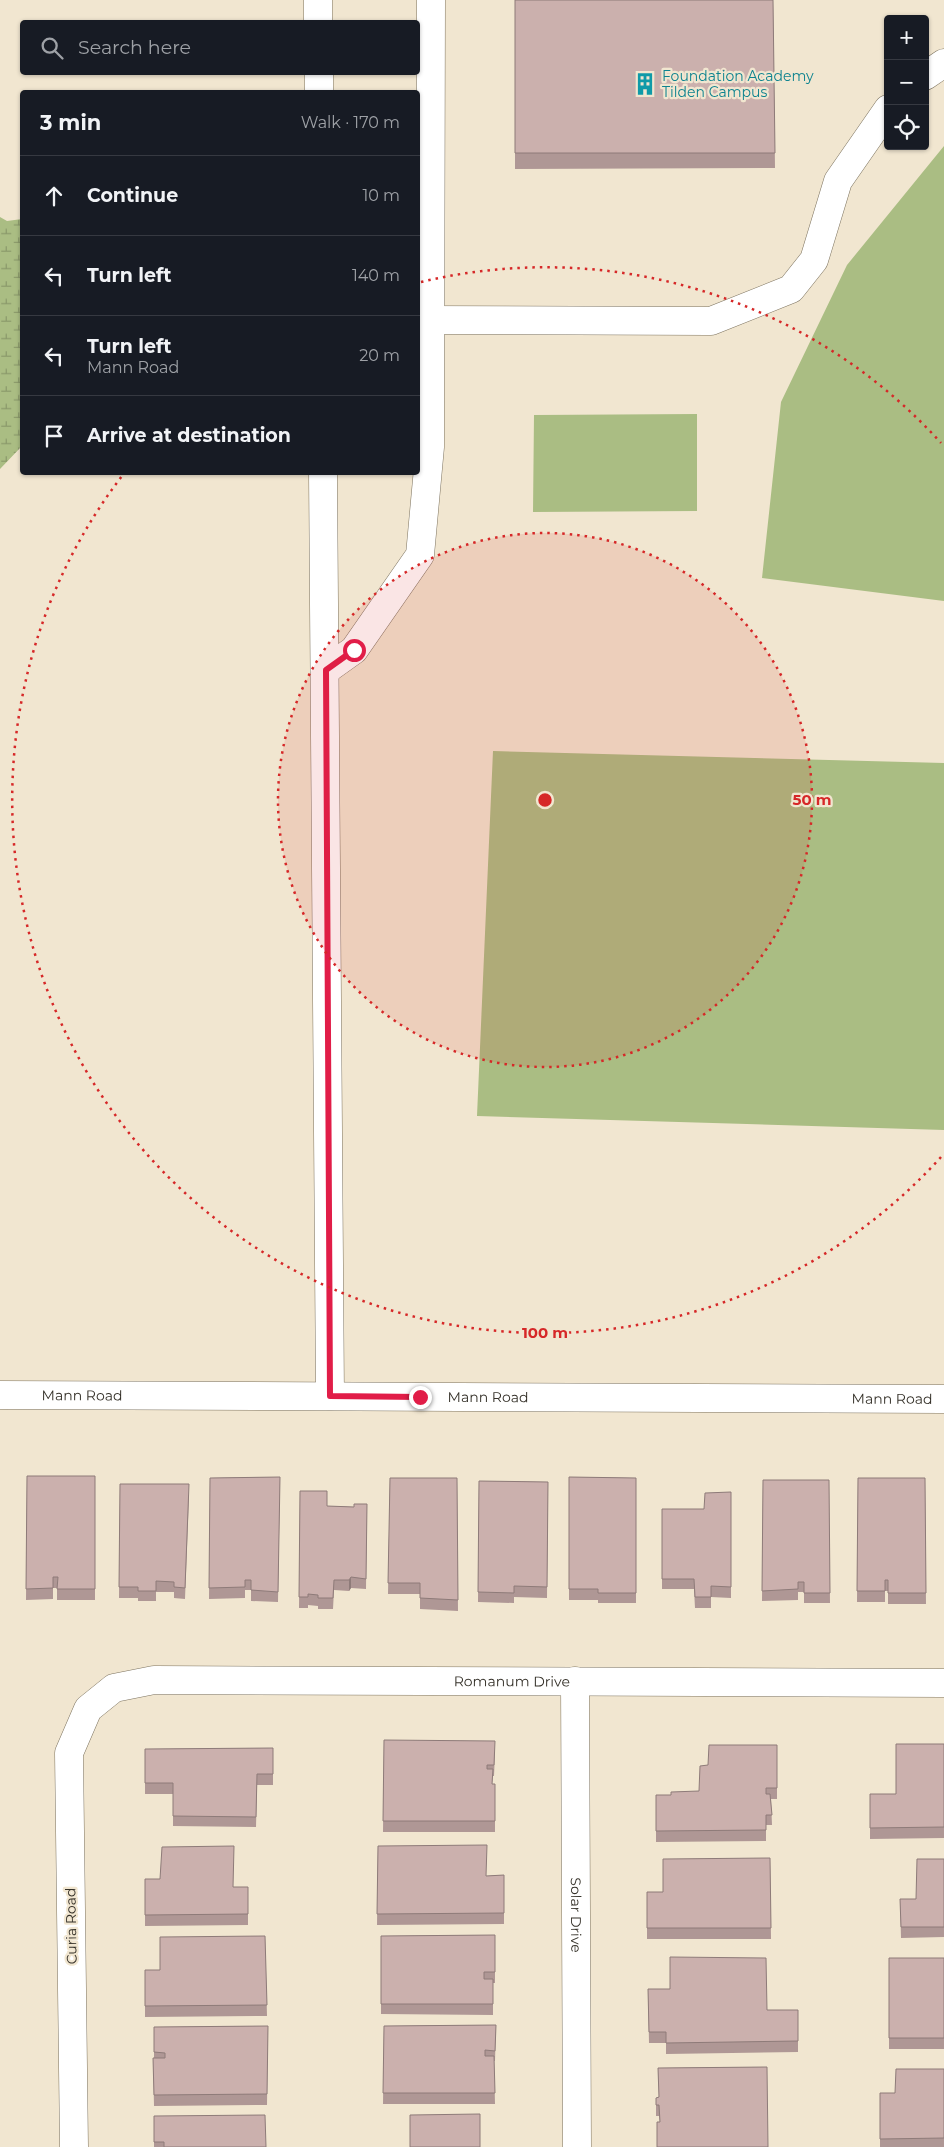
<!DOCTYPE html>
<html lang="en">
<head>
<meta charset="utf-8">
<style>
  body { margin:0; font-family:Montserrat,sans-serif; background:#242831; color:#f1f3f6 }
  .controls { position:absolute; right:15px; top:15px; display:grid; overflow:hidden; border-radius:5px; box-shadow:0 1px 4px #0004 }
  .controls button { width:45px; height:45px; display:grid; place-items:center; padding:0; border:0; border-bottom:1px solid #363941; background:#171b24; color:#f1f3f6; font:25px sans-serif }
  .stop { position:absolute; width:15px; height:15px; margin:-11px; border:4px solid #e11d48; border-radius:50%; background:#fff }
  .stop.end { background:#e11d48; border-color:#fff; box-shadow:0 1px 5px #0008 }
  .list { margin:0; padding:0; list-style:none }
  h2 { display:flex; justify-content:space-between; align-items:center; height:65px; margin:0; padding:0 20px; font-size:21px }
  h2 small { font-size:16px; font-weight:400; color:#9ea1a6 }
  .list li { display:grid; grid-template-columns:32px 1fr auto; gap:15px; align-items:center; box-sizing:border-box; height:80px; padding:0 20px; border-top:1px solid #363941 }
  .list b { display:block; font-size:19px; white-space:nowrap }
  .list p { margin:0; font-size:16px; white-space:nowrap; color:#9ea1a6 }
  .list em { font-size:16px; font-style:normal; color:#9ea1a6 }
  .icon { flex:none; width:28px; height:28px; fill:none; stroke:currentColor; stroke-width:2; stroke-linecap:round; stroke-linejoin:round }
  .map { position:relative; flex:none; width:944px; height:2147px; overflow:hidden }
  .search { position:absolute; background:#171b24; box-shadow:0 1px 4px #0004; left:20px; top:20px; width:400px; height:55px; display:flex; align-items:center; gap:12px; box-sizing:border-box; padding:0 18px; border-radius:5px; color:#9ea1a6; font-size:19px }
  .panel { position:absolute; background:#171b24; box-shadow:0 1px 4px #0004; left:20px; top:90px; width:400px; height:385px; border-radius:5px }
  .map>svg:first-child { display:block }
</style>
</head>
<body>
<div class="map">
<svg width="944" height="2147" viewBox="0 0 944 2147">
  <defs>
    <pattern id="wetland-marsh" width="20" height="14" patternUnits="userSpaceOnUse" patternTransform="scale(1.25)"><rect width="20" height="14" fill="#aabd83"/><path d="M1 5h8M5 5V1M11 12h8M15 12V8" fill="none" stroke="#8b9a6b"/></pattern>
  </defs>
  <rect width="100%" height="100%" fill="#f1e6d0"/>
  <path fill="#aabd83" d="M 944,146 L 944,601 L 762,578 L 781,402 L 847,265 Z
    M 697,414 L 697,511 L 533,512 L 534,415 Z
    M 493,751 L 944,763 L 944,1130 L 477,1116 Z"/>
  <path fill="url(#wetland-marsh)" d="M 0,217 L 7,221 L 22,219 L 22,446 L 0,469 Z"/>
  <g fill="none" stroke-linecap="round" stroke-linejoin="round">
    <defs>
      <g id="minor">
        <path d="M 318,0 L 318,22"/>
        <path d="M 319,72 L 319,92"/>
        <path d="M 925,76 L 944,63"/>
        <path d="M 418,320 L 711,321 L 791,289 L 814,260 L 838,181 L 888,109"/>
        <path d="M 323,472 L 330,1396"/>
        <path d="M 326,670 L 354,650 L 420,555 L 430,447 L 431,0"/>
        <path id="s1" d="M 0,1395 L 944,1399"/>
        <path id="s2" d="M 575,1681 L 577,2147"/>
        <path id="s3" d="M 74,2147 L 69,1753 L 88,1709 L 114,1688 L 154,1680 L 944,1683"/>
      </g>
    </defs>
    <use href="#minor" stroke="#7d735f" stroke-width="29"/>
    <use href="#minor" stroke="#fff" stroke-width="28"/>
  </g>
  <path fill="#af9795" d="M 515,0 L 773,0 L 775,168 L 515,169 Z
    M 27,1476 L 95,1476 L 95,1600 L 57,1600 L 57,1588 L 53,1588 L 53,1599 L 26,1600 Z
    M 280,1477 L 278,1602 L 251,1601 L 251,1590 L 245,1590 L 245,1598 L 209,1599 L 210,1478 Z
    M 569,1477 L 636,1478 L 636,1603 L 598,1603 L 598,1600 L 569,1600 Z
    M 390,1478 L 457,1478 L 458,1611 L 420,1609 L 420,1594 L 388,1594 Z
    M 858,1478 L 925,1478 L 926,1604 L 888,1604 L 888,1591 L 885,1591 L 885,1602 L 857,1602 Z
    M 763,1480 L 829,1480 L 830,1603 L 804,1603 L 804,1592 L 798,1592 L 798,1600 L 762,1601 Z
    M 479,1481 L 548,1482 L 547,1598 L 514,1597 L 514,1603 L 478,1602 Z
    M 120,1484 L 189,1495 L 185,1599 L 174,1598 L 174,1592 L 156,1592 L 156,1601 L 138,1601 L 138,1598 L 119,1598 Z
    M 300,1491 L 327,1506 L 354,1507 L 367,1504 L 366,1589 L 351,1588 L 349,1591 L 334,1590 L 333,1609 L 318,1609 L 318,1606 L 308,1605 L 308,1608 L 299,1608 Z
    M 731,1492 L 731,1598 L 711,1597 L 711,1608 L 695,1608 L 694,1589 L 662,1589 L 662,1509 L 704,1509 Z
    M 384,1740 L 495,1752 L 494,1776 L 493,1776 L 492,1784 L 495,1784 L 495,1832 L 383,1832 Z
    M 944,1744 L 944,1838 L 870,1839 L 870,1794 L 896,1794 Z
    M 777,1745 L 777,1799 L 771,1799 L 772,1825 L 766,1825 L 766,1841 L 656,1842 L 656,1795 L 671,1795 L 699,1791 L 708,1765 Z
    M 273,1748 L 273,1785 L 257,1785 L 256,1827 L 173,1826 L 173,1794 L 145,1794 L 145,1749 Z
    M 378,1846 L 486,1876 L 504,1875 L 504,1924 L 377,1925 Z
    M 770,1858 L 771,1939 L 647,1939 L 647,1892 L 663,1892 Z
    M 944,1859 L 944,1937 L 901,1938 L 900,1899 L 916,1899 Z
    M 145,1879 L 233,1887 L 248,1887 L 248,1925 L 145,1926 Z
    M 495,1935 L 495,1983 L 493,1983 L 493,2015 L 381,2014 L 381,1936 Z
    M 265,1936 L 267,2016 L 145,2017 L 145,1970 L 160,1970 Z
    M 889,1958 L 944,1958 L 944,2049 L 889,2049 Z
    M 648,1989 L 767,2010 L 798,2041 L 798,2052 L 666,2054 L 666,2043 L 649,2043 Z
    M 496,2025 L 495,2061 L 494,2061 L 495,2104 L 383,2104 L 384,2026 Z
    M 268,2026 L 267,2105 L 154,2106 L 153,2058 L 154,2058 L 154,2027 Z
    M 767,2067 L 660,2122 L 659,2116 L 656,2116 L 656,2098 L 659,2097 L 658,2068 Z
    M 944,2069 L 944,2147 L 880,2147 L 880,2093 L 895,2093 Z
    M 154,2116 L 266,2147 L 154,2147 Z"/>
  <path fill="#8e7b79" d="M 351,1577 L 351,1588 L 349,1591 L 349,1580 Z"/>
  <path fill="#cbb0ad" stroke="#8e7b79" d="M 515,0 L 773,0 L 775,153 L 515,153 Z
    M 27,1476 L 95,1476 L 95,1589 L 57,1589 L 58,1577 L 53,1577 L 53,1588 L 26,1589 Z
    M 280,1477 L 278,1592 L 251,1590 L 251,1580 L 245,1580 L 245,1587 L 209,1588 L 210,1478 Z
    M 569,1477 L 636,1478 L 636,1593 L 598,1593 L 598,1589 L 569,1589 Z
    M 390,1478 L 457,1478 L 458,1600 L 420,1598 L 420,1583 L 388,1583 Z
    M 858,1478 L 925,1478 L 926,1593 L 888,1593 L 888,1580 L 885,1580 L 885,1591 L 857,1591 Z
    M 763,1480 L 829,1480 L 830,1593 L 804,1593 L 804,1582 L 798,1582 L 798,1589 L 762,1591 Z
    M 479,1481 L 548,1482 L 547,1587 L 514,1586 L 514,1593 L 478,1592 Z
    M 120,1484 L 189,1484 L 185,1588 L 174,1587 L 174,1582 L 156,1581 L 156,1591 L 138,1591 L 138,1587 L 119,1587 Z
    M 300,1491 L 327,1491 L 327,1506 L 354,1507 L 354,1504 L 367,1504 L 366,1579 L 351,1577 L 349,1580 L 334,1580 L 333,1598 L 318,1598 L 318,1595 L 308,1594 L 308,1597 L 299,1597 Z
    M 731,1492 L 731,1587 L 711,1586 L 711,1597 L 695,1597 L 694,1579 L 662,1579 L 662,1509 L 704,1509 L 705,1493 Z
    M 384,1740 L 495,1741 L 494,1765 L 487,1765 L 487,1769 L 493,1769 L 492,1784 L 495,1784 L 495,1821 L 383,1821 Z
    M 896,1744 L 944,1744 L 944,1827 L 870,1828 L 870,1794 L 896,1794 Z
    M 709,1745 L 777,1745 L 777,1788 L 766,1788 L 766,1794 L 770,1794 L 772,1815 L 766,1815 L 766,1830 L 656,1831 L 656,1795 L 671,1795 L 671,1792 L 699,1791 L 700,1766 L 708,1765 Z
    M 273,1748 L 273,1774 L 257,1774 L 256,1817 L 173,1816 L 173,1783 L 145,1783 L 145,1749 Z
    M 487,1845 L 486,1876 L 504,1875 L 504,1913 L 377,1914 L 378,1846 Z
    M 234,1846 L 233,1887 L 248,1887 L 248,1914 L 145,1915 L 145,1879 L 160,1879 L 162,1847 Z
    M 770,1858 L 771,1928 L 647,1928 L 647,1892 L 663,1892 L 663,1859 Z
    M 917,1859 L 944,1859 L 944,1927 L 901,1927 L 900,1899 L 916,1899 Z
    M 495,1935 L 495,1972 L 484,1972 L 484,1979 L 493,1979 L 493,2004 L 381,2004 L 381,1936 Z
    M 265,1936 L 267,2005 L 145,2006 L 145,1970 L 160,1970 L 160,1937 Z
    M 670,1957 L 766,1958 L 767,2010 L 798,2010 L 798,2041 L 666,2043 L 666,2032 L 649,2032 L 648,1989 L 670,1989 Z
    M 889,1958 L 944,1958 L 944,2038 L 889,2038 Z
    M 496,2025 L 495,2051 L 485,2050 L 485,2056 L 494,2056 L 495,2093 L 383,2093 L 384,2026 Z
    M 268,2026 L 267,2094 L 154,2095 L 153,2058 L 165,2058 L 165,2053 L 154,2052 L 154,2027 Z
    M 767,2067 L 768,2147 L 657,2147 L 657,2122 L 660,2122 L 659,2105 L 656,2105 L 656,2098 L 659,2097 L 658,2068 Z
    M 896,2069 L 944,2069 L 944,2138 L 880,2139 L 880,2093 L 895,2093 Z
    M 480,2114 L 480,2147 L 410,2147 L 410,2115 Z
    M 265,2115 L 266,2147 L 164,2147 L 164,2142 L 154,2142 L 154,2116 Z"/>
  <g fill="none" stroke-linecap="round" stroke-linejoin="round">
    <path stroke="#e11d48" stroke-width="6" d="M 354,650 L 326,670 L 330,1396 L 420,1397"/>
  </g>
  <circle cx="545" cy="800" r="267" fill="#d62828" fill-opacity=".12"/>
  <g fill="none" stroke="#d62828" stroke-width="2.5" stroke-dasharray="2.5 5">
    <circle cx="545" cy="800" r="267"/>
    <path d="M941 1157A533 533 0 0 1 122 476M421 282A533 533 0 0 1 941 443"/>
  </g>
  <defs>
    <symbol id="building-bare" viewBox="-9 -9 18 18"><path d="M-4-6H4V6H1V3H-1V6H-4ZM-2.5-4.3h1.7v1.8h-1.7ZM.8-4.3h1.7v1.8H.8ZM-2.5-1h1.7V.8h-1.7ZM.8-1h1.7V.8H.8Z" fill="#0f9aa8" stroke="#f1e6d0" stroke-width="2.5" paint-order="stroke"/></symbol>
  </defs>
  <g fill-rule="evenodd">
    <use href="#building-bare" x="629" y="68" width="32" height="32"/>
  </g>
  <g text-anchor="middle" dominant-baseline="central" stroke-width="4.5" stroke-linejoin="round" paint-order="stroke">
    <g font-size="14" fill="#0d838f" stroke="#f1e6d0" text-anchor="start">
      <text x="662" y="76">Foundation Academy<tspan x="662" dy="16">Tilden Campus</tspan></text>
    </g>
    <g font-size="14" fill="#343028" stroke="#f1e6d0">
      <text stroke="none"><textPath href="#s1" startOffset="82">Mann Road</textPath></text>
      <text stroke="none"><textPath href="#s1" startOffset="488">Mann Road</textPath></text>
      <text stroke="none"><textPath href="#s1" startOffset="892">Mann Road</textPath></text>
      <text stroke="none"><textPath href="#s3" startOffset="874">Romanum Drive</textPath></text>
      <text stroke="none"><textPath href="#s2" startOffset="234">Solar Drive</textPath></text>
      <text transform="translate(71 1926) rotate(-91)">Curia Road</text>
    </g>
  </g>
  <circle cx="545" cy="800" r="8" fill="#d62828" stroke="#f1e6d0" stroke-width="2.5"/>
  <g font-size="15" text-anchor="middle" font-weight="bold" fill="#d62828" stroke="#f1e6d0" stroke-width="4.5" stroke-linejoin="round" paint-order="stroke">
    <text x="812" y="805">50 m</text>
    <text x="545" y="1338">100 m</text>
  </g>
</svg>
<div class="controls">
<button>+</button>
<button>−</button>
<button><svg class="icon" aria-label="locate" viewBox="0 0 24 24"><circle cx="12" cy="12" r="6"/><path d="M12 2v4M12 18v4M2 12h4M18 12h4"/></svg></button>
</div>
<div class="stop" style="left:354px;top:650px"></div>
<div class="stop end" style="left:420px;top:1397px"></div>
<div class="search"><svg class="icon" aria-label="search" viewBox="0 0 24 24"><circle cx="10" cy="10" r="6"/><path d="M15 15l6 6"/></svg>Search here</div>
<section class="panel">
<h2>3 min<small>Walk · 170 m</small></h2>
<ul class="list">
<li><svg class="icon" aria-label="ahead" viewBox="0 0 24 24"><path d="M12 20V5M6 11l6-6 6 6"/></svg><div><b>Continue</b></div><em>10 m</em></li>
<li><svg class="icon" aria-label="left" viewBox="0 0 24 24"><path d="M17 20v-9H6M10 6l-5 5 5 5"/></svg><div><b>Turn left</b></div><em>140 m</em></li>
<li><svg class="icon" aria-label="left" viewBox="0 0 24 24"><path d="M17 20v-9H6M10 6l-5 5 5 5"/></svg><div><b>Turn left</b><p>Mann Road</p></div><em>20 m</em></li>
<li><svg class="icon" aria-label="arrive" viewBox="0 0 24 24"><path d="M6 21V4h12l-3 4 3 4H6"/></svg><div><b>Arrive at destination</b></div></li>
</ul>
</section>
</div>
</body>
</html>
